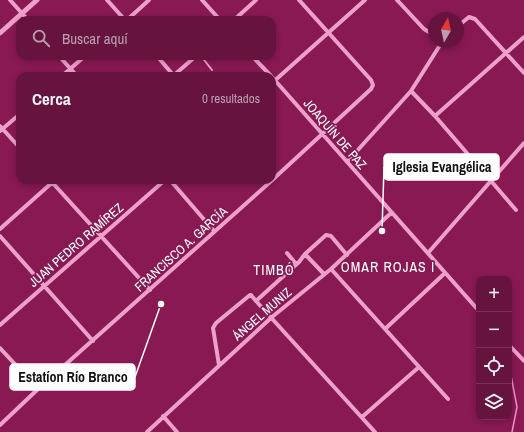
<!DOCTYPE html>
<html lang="es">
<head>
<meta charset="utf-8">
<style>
  body { margin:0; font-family:"Archivo Narrow",sans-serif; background:#6c1c45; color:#f1f3f6 }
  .controls { position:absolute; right:12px; bottom:12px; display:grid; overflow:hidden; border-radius:8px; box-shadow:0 2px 6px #0003 }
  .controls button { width:36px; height:36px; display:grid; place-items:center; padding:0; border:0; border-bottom:1px solid #793258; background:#66133e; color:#f1f3f6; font:20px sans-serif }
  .compass { position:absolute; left:428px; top:12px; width:36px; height:36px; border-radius:50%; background:#66133e; box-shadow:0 2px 6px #0003; rotate:9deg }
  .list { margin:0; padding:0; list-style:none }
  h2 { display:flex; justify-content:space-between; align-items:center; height:52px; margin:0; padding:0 16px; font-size:17px }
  h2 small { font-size:13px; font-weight:400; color:#bc9eb0 }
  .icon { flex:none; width:22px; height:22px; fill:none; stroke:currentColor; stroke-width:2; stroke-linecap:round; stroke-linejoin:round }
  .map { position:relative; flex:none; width:524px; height:432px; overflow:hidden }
  .search { position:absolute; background:#66133e; box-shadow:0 2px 6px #0003; left:16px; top:16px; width:260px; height:44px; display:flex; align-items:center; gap:10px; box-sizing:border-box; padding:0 14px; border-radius:12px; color:#bc9eb0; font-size:15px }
  .panel { position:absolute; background:#66133e; box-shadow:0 2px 6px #0003; left:16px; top:72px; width:260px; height:112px; border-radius:12px }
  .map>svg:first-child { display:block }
</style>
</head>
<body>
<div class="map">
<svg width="524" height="432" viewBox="0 0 524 432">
  <rect width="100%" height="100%" fill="#881953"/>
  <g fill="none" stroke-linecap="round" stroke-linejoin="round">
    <path stroke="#ef93c6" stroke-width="1.5" d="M 509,365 L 517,407 L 512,432"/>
    <path stroke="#eda0ca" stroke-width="2" d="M 201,56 L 212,70"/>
    <path stroke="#eda0ca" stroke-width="4" d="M 10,0 L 28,20
      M 107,0 L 125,20
      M 202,0 L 220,20
      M 397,0 L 424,29 L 434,35
      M 127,20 L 149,0
      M 234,20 L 256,0
      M 458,26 L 469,17 L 475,19 L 524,73
      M 59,56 L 77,76
      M 157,56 L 174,76
      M 252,56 L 271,76
      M 62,76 L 85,56
      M 173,76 L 196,56
      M 272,77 L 479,311
      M 272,83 L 365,0
      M 411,91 L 435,116 L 516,210
      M 435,116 L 524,37
      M 0,126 L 20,148
      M 0,131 L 20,114
      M 347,162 L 411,91 L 442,42
      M 50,180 L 150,290
      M 170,180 L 214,231
      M 0,229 L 55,180
      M 0,236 L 93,341
      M 287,253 L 296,264
      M 428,253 L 524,143
      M 305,254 L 324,274
      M 331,269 L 448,399
      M 256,301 L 375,432
      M 0,325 L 165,180
      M 385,329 L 445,273
      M 509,345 L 524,361
      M 0,348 L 38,389
      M 219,365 L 213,328 L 216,323 L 250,295 L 251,295 L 256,301 L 299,262 L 305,254 L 326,235 L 331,236 L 347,255
      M 163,416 L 177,432
      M 362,417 L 419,367
      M 0,425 L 38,389 L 269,183 L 371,89 L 373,85 L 371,80 L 299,0
      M 147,432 L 272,317 L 331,269 L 391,213"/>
    <path stroke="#eda0ca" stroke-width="5" d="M 0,33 L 37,0"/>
  </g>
  <g text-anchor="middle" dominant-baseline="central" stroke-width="3.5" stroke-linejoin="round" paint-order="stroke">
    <g font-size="13" fill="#fff" stroke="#881953">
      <text transform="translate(335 134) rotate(49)">JOAQUÍN DE PAZ</text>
      <text transform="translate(76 245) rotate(-41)">JUAN PEDRO RAMÍREZ</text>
      <text transform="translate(181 249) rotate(-42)">FRANCISCO A. GARCÍA</text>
      <text transform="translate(262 314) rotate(-41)">ÁNGEL MUNIZ</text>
    </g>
    <g font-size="14" letter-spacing="1" fill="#fff" stroke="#881953">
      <text x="388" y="267">OMAR ROJAS I</text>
      <text x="274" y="270">TIMBÓ</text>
    </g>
  </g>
  <path fill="none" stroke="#fff" stroke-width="1.5" d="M382 231L384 167M161 304L135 377"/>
  <g fill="#fff" stroke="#881953" stroke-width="1.5">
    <circle cx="382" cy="231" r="4"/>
    <circle cx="161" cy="304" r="4"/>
  </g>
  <g fill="#fff" stroke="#fff" stroke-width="1.5">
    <rect x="384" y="154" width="115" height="26" rx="4"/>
    <rect x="10" y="364" width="125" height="26" rx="4"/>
  </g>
  <g font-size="14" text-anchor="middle" font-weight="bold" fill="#111">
    <text x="442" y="172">Iglesia Evangélica</text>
    <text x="73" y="382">Estatíon Río Branco</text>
  </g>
</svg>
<div class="controls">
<button>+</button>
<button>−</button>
<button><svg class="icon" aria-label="locate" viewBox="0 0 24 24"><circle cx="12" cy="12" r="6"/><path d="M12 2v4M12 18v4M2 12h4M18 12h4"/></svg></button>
<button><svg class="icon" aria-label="layers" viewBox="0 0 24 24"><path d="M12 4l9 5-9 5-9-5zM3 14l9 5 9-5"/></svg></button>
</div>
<svg class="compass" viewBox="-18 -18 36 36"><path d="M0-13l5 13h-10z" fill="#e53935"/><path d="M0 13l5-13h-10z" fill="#bc9eb0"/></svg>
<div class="search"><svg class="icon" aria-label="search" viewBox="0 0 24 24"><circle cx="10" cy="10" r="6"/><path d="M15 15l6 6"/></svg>Buscar aquí</div>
<section class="panel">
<h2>Cerca<small>0 resultados</small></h2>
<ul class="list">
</ul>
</section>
</div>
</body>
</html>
